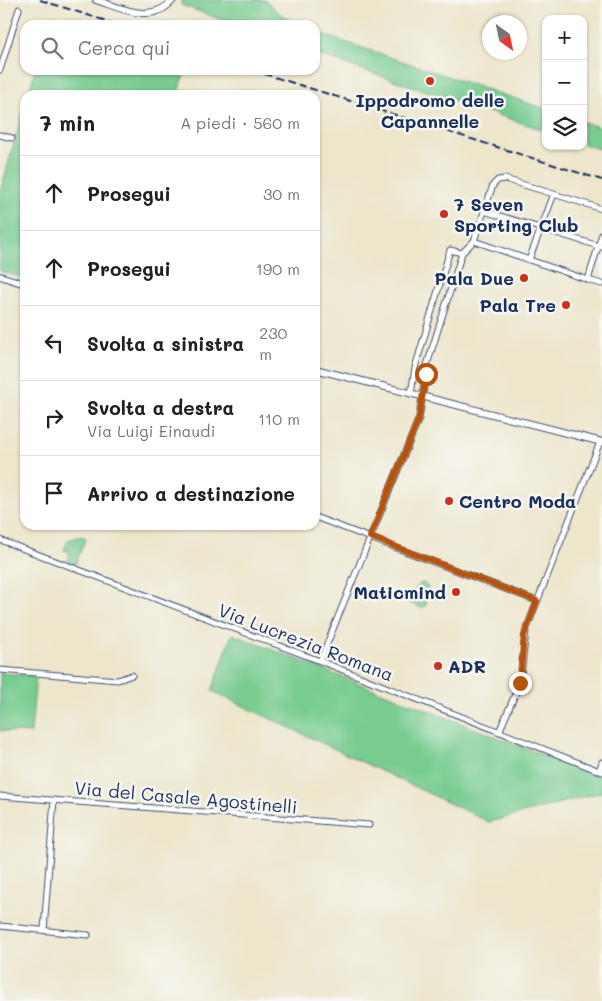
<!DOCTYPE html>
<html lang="it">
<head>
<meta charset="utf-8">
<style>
  body { margin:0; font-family:Mali,sans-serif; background:#f6f6f6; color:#202124 }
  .controls { position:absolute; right:15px; top:15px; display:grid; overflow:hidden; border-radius:10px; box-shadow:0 1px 4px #0004 }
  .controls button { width:45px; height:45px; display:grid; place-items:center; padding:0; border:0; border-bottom:1px solid #e0e0e0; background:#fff; color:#202124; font:25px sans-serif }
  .compass { position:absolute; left:482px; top:15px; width:45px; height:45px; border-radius:50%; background:#fff; box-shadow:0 1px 4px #0004; rotate:147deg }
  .stop { position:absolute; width:15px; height:15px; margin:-11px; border:4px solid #b45309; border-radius:50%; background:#fff }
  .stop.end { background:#b45309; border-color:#fff; box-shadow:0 1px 5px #0008 }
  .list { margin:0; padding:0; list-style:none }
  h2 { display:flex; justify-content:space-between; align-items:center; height:65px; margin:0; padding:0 20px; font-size:21px }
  h2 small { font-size:16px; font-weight:400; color:#757577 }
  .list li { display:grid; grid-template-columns:32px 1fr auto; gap:15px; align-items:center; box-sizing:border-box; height:75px; padding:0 20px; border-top:1px solid #e0e0e0 }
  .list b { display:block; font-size:19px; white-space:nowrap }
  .list p { margin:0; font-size:16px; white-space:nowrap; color:#757577 }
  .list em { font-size:16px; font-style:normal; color:#757577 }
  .icon { flex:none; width:28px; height:28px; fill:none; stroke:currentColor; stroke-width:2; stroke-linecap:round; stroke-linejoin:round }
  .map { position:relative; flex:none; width:602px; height:1001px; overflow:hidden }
  .search { position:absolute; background:#fff; box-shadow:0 1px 4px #0004; left:20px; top:20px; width:300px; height:55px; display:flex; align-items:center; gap:12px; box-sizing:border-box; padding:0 18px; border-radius:15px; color:#757577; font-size:19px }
  .panel { position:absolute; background:#fff; box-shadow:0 1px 4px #0004; left:20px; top:90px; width:300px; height:440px; border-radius:15px }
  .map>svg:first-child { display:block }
</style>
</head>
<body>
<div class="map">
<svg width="602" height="1001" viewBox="0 0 602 1001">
  <rect width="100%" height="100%" fill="#f6f6f2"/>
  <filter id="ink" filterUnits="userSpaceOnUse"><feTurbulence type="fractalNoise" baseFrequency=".02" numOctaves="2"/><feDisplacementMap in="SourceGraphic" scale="10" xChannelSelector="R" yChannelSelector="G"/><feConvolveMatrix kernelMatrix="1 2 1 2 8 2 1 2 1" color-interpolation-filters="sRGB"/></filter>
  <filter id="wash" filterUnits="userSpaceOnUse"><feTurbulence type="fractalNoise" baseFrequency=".0096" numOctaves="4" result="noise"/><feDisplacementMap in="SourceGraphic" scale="20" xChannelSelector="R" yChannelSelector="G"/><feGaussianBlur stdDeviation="1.12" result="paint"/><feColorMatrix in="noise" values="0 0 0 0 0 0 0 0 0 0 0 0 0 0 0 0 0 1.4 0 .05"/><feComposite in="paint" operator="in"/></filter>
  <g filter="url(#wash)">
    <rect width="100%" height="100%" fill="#ede6cb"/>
    <path fill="#78cc90" stroke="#4a7e77" d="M 182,0 L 265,0 L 279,13 L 298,25 L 235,25 L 181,5 Z
      M 315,32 L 546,109 L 546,131 L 315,54 Z
      M 35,70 L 186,70 L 177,95 L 28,95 Z
      M 25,105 L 25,279 L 0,271 L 0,192 Z
      M 583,122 L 602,128 L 602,150 L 583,144 Z
      M 81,536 L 86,538 L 75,565 L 68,562 L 69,552 L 64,550 L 68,540 Z
      M 422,582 L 428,587 L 426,605 L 422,608 L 409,603 L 407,598 Z
      M 232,634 L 602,778 L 602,792 L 489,822 L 212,691 Z
      M 0,673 L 36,676 L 31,733 L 0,731 Z"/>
  </g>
  <g filter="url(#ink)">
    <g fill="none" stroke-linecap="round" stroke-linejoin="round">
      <defs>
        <path id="minor" d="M 0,70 L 19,9
          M 0,135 L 12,138
          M 484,211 L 602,247
          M 474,241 L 588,280 L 602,234
          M 529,260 L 554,194
          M 588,280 L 602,284
          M 411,394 L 415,368 L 450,250 L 462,253
          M 315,517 L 537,601
          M 0,540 L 320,661 L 602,772
          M 320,661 L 419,418 L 427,365 L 462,253 L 474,241 L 493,185 L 498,180 L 505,179 L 602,209
          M 0,670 L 118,680 L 132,675
          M 499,732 L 520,683 L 526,630 L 600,442
          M 599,771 L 602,762
          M 0,796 L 369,825
          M 0,926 L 88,935
          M 44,930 L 54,800"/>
        <path id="tertiary" d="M 96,0 C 121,8 152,25 173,0
          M 0,276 L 25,284
          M 315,369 L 602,442"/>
      </defs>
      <use href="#minor" stroke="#3a4a6e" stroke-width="7"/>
      <use href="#tertiary" stroke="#3a4a6e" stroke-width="8"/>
      <use href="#minor" stroke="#fff" stroke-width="5"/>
      <use href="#tertiary" stroke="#fff" stroke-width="6"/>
      <path stroke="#1b2f5e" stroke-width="2" stroke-dasharray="8 4" stroke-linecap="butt" d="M 40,0 L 119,25
        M 252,70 L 602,180"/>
    </g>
  </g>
  <g fill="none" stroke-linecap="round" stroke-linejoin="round" filter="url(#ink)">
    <path stroke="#b45309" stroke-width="6" d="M 426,374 L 419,418 L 370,537 L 537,601 L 524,636 L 520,683"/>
  </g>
  <g fill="#c8321e" stroke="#f6f6f2" stroke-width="2">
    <circle cx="430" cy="81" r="5"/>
    <circle cx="444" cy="214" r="5"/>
    <circle cx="524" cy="278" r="5"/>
    <circle cx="566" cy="305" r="5"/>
    <circle cx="449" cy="501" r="5"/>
    <circle cx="456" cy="592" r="5"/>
    <circle cx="438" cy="666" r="5"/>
  </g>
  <g text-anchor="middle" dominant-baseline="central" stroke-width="5" stroke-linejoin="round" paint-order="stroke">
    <g font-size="18" font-weight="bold" fill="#1b2f5e" stroke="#f6f6f2" text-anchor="start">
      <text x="430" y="100" text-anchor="middle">Ippodromo delle<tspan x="430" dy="21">Capannelle</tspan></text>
      <text x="454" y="204">7 Seven<tspan x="454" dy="21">Sporting Club</tspan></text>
      <text x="514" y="278" text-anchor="end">Pala Due</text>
      <text x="556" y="305" text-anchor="end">Pala Tre</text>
      <text x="459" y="501">Centro Moda</text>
      <text x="446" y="592" text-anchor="end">Maticmind</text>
      <text x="448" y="666">ADR</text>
    </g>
    <g font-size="18" fill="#1b2f5e" stroke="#f6f6f2">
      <text transform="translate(306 642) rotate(21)">Via Lucrezia Romana</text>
      <text transform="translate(186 797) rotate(5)">Via del Casale Agostinelli</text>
    </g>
  </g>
</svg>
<div class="controls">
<button>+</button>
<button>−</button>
<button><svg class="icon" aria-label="layers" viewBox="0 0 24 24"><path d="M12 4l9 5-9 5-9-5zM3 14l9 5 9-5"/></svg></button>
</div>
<svg class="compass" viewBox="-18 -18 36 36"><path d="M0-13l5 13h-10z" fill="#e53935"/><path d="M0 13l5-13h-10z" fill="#757577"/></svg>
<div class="stop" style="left:426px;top:374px"></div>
<div class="stop end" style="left:520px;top:683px"></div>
<div class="search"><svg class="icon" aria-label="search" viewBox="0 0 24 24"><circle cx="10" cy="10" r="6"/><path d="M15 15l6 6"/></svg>Cerca qui</div>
<section class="panel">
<h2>7 min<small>A piedi · 560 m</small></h2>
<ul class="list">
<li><svg class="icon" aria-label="ahead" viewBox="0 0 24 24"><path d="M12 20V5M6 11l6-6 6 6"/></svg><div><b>Prosegui</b></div><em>30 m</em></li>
<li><svg class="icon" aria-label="ahead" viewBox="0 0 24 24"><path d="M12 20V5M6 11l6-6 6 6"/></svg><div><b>Prosegui</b></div><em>190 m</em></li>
<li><svg class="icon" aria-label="left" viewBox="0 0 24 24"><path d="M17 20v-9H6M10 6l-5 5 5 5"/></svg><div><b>Svolta a sinistra</b></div><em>230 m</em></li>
<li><svg class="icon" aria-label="right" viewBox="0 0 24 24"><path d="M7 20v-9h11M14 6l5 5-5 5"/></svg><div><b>Svolta a destra</b><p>Via Luigi Einaudi</p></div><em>110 m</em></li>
<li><svg class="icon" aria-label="arrive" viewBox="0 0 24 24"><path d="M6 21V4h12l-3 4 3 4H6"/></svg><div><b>Arrivo a destinazione</b></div></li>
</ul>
</section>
</div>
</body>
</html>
